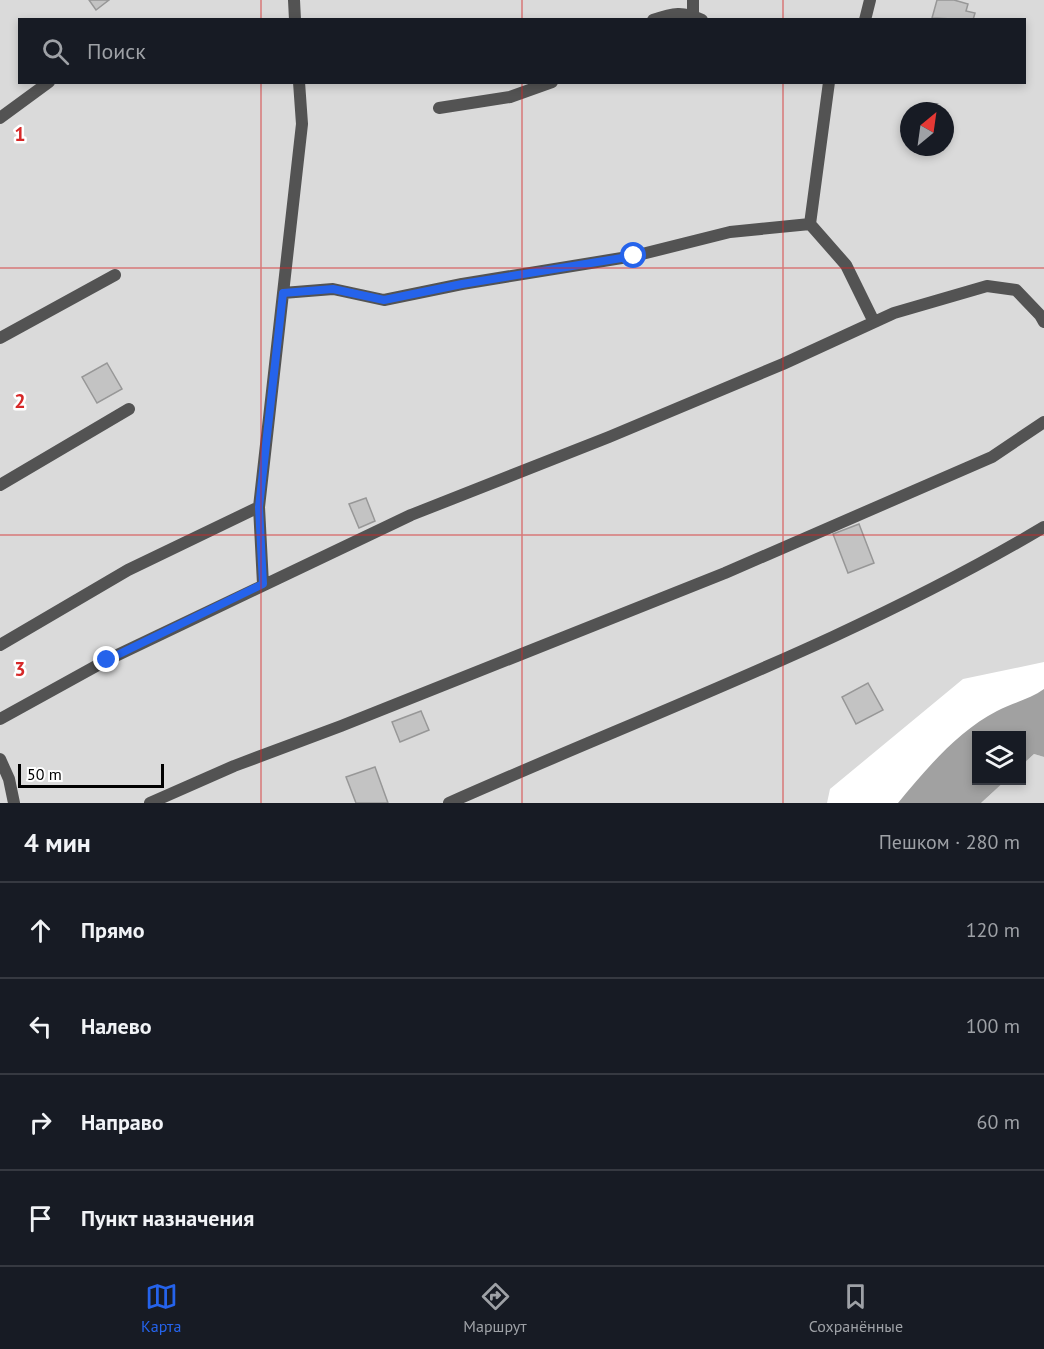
<!DOCTYPE html>
<html lang="ru">
<head>
<meta charset="utf-8">
<style>
  body { margin:0; font-family:"PT Sans",sans-serif; background:#242831; color:#f1f3f6 }
  .controls { position:absolute; right:18px; bottom:18px; display:grid; overflow:hidden; border-radius:0px; box-shadow:0 3px 9px #0003 }
  .controls button { width:54px; height:54px; display:grid; place-items:center; padding:0; border:0; border-bottom:2px solid #363941; background:#171b24; color:#f1f3f6; font:30px sans-serif }
  .compass { position:absolute; left:900px; top:102px; width:54px; height:54px; border-radius:50%; background:#171b24; box-shadow:0 3px 9px #0003; rotate:29deg }
  .scale { position:absolute; left:18px; bottom:15px; width:146px; box-sizing:border-box; padding-left:6px; border:3px solid #000; border-top:0; font-size:16px; line-height:21px; white-space:nowrap; color:#000; -webkit-text-stroke:4px #fff; paint-order:stroke }
  .stop { position:absolute; width:18px; height:18px; margin:-14px; border:4px solid #2563eb; border-radius:50%; background:#fff }
  .stop.end { background:#2563eb; border-color:#fff; box-shadow:0 2px 6px #0008 }
  .list { margin:0; padding:0; list-style:none }
  h2 { display:flex; justify-content:space-between; align-items:center; height:78px; margin:0; padding:0 24px; font-size:26px }
  h2 small { font-size:20px; font-weight:400; color:#9ea1a6 }
  .list li { display:grid; grid-template-columns:39px 1fr auto; gap:18px; align-items:center; box-sizing:border-box; height:96px; padding:0 24px; border-top:2px solid #363941 }
  .list b { display:block; font-size:22px; white-space:nowrap }
  .list em { font-size:20px; font-style:normal; color:#9ea1a6 }
  .icon { flex:none; width:33px; height:33px; fill:none; stroke:currentColor; stroke-width:2; stroke-linecap:round; stroke-linejoin:round }
  .map { position:relative; flex:none; width:1044px; height:803px; overflow:hidden }
  .search { position:absolute; background:#171b24; box-shadow:0 3px 9px #0003; left:18px; right:18px; top:18px; height:66px; display:flex; align-items:center; gap:15px; box-sizing:border-box; padding:0 21px; border-radius:0px; color:#9ea1a6; font-size:22px }
  .sheet { height:462px; background:#171b24 }
  nav { display:flex; justify-content:space-around; align-items:center; box-sizing:border-box; height:84px; border-top:2px solid #363941; background:#171b24; font-size:16px; color:#9ea1a6 }
  nav a { display:grid; justify-items:center; gap:3px }
  nav .on { color:#2563eb }
  .map>svg:first-child { display:block }
</style>
</head>
<body>
<div class="map">
<svg width="1044" height="803" viewBox="0 0 1044 803">
  <rect width="100%" height="100%" fill="#fff"/>
  <path fill="#dadada" fill-rule="evenodd" d="M 0,0 L 1044,0 L 1044,662 L 963,679 L 830,789 L 827,803 L 0,803 ZM 20,20 L 1024,20 L 1024,82 L 20,82 ZM 909,111 L 945,111 L 945,147 L 909,147 Z
    M 1034,754 L 1044,757 L 1044,803 L 981,803 L 1005,781 L 1022,780 L 1022,765 Z"/>
  <path fill="#a1a1a1" d="M 1044,689 L 1044,757 L 1034,754 L 1022,765 L 1022,736 L 976,736 L 976,780 L 1005,781 L 981,803 L 898,803 C 926,769 958,731 997,711 C 1012,703 1030,699 1044,689 Z"/>
  <path fill="#c3c3c3" stroke="#979797" stroke-width="1.5" d="M 89,0 L 109,0 L 96,10 Z
    M 937,0 L 954,0 L 968,4 L 966,11 L 975,13 L 973,20 L 932,18 Z
    M 107,363 L 122,389 L 97,403 L 82,377 Z
    M 366,498 L 375,521 L 359,528 L 349,504 Z
    M 859,524 L 874,563 L 848,573 L 833,534 Z
    M 868,683 L 883,710 L 856,724 L 842,697 Z
    M 421,711 L 429,730 L 400,742 L 392,722 Z
    M 375,767 L 388,803 L 356,803 L 346,777 Z"/>
  <g fill="none" stroke-linecap="round" stroke-linejoin="round">
    <path stroke="#535353" stroke-width="12" d="M 294,0 L 295,20
      M 693,0 L 693,15
      M 653,20 C 673,13 683,11 702,20
      M 865,20 L 870,0
      M 829,82 L 810,224 L 846,265 L 874,322
      M 439,108 L 510,97 L 552,82
      M 0,118 L 49,82
      M 283,293 L 333,289 L 384,300 L 462,284 L 634,256 L 730,232 L 810,224
      M 0,338 L 115,275
      M 0,485 L 129,409
      M 263,584 L 259,507 L 302,124 L 299,82
      M 0,645 L 128,570 L 259,507
      M 0,719 L 107,660 L 411,515 L 609,437 L 783,364 L 894,313 L 987,286 L 1016,290 L 1040,315 L 1044,322
      M 0,759 L 9,779 L 14,803
      M 150,803 L 234,766 L 341,726 L 725,573 L 992,457 L 1044,422
      M 449,803 C 649,714 856,639 1044,527"/>
  </g>
  <g fill="none" stroke-linecap="round" stroke-linejoin="round">
    <path stroke="#2563eb" stroke-width="8" d="M 107,660 L 263,584 L 259,507 L 283,293 L 333,289 L 384,300 L 462,284 L 634,256"/>
  </g>
  <path fill="none" stroke="#d62828" stroke-width="1.5" stroke-opacity="0.55" d="M 261,0 L 261,20M 522,0 L 522,20M 783,0 L 783,20M 261,82 L 261,803M 522,82 L 522,803M 783,82 L 783,803M 0,268 L 1044,268M 0,535 L 1044,535"/>
  <g font-size="20" text-anchor="middle" font-weight="bold" fill="#d62828" stroke="#fff" stroke-width="5" stroke-linejoin="round" paint-order="stroke">
    <text x="20" y="141">1</text>
    <text x="20" y="408">2</text>
    <text x="20" y="676">3</text>
  </g>
</svg>
<div class="controls">
<button><svg class="icon" aria-label="layers" viewBox="0 0 24 24"><path d="M12 4l9 5-9 5-9-5zM3 14l9 5 9-5"/></svg></button>
</div>
<svg class="compass" viewBox="-18 -18 36 36"><path d="M0-13l5 13h-10z" fill="#e53935"/><path d="M0 13l5-13h-10z" fill="#9ea1a6"/></svg>
<div class="scale">50 m</div>
<div class="stop" style="left:634px;top:256px"></div>
<div class="stop end" style="left:107px;top:660px"></div>
<div class="search"><svg class="icon" aria-label="search" viewBox="0 0 24 24"><circle cx="10" cy="10" r="6"/><path d="M15 15l6 6"/></svg>Поиск</div>
</div>
<section class="sheet">
<h2>4 мин<small>Пешком · 280 m</small></h2>
<ul class="list">
<li><svg class="icon" aria-label="ahead" viewBox="0 0 24 24"><path d="M12 20V5M6 11l6-6 6 6"/></svg><div><b>Прямо</b></div><em>120 m</em></li>
<li><svg class="icon" aria-label="left" viewBox="0 0 24 24"><path d="M17 20v-9H6M10 6l-5 5 5 5"/></svg><div><b>Налево</b></div><em>100 m</em></li>
<li><svg class="icon" aria-label="right" viewBox="0 0 24 24"><path d="M7 20v-9h11M14 6l5 5-5 5"/></svg><div><b>Направо</b></div><em>60 m</em></li>
<li><svg class="icon" aria-label="arrive" viewBox="0 0 24 24"><path d="M6 21V4h12l-3 4 3 4H6"/></svg><div><b>Пункт назначения</b></div></li>
</ul>
</section>
<nav>
<a class="on"><svg class="icon" aria-label="map" viewBox="0 0 24 24"><path d="M3 6l6-2 6 2 6-2v14l-6 2-6-2-6 2zM9 4v14M15 6v14"/></svg>Карта</a>
<a><svg class="icon" aria-label="directions" viewBox="0 0 24 24"><path d="M12 3l9 9-9 9-9-9zM9 14v-3h6M13 9l2 2-2 2"/></svg>Маршрут</a>
<a><svg class="icon" aria-label="saved" viewBox="0 0 24 24"><path d="M7 4h10v16l-5-4-5 4z"/></svg>Сохранённые</a>
</nav>
</body>
</html>
